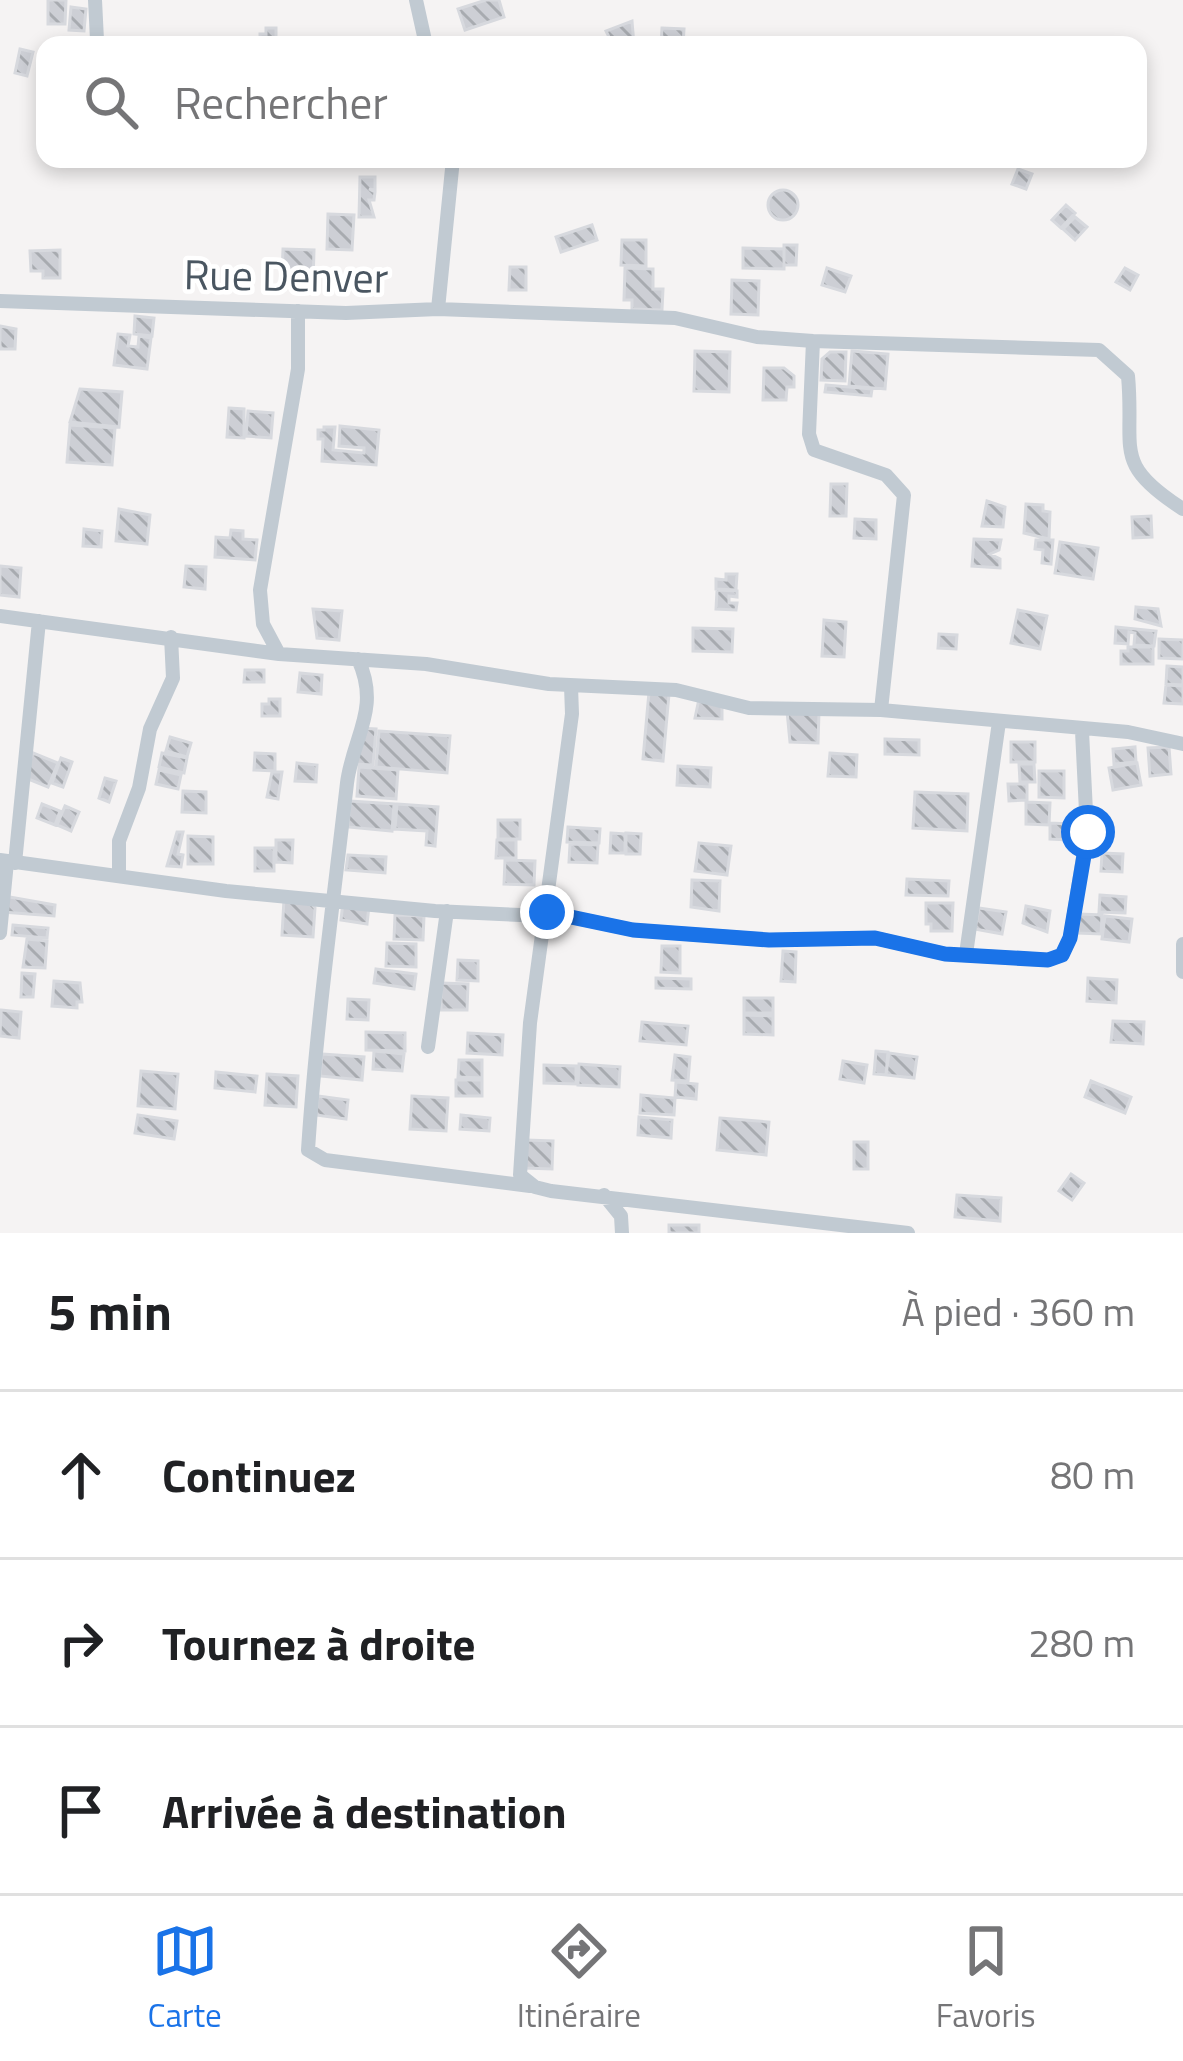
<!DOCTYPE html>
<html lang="fr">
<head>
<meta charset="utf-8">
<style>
  body { margin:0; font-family:"Titillium Web",sans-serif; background:#f6f6f6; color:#202124 }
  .stop { position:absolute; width:36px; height:36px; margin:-27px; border:9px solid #1a73e8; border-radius:50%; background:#fff }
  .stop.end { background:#1a73e8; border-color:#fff; box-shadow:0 3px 12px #0008 }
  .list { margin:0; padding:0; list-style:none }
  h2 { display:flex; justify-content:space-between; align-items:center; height:156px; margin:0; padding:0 48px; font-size:51px }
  h2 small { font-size:39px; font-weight:400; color:#757577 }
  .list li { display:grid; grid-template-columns:78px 1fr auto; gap:36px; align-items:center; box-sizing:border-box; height:168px; padding:0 48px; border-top:3px solid #e0e0e0 }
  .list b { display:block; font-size:45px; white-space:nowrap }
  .list em { font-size:39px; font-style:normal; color:#757577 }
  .icon { flex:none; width:66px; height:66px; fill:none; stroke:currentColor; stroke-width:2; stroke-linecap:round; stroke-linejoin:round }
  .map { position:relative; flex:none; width:1183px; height:1233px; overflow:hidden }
  .search { position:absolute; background:#fff; box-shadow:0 6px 18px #0003; left:36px; right:36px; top:36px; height:132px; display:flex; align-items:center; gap:30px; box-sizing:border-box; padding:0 42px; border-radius:24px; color:#757577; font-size:45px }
  .sheet { height:660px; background:#fff }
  nav { display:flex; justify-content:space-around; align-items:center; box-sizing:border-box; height:168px; border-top:3px solid #e0e0e0; background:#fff; font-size:33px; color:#757577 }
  nav a { display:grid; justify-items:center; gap:6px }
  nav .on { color:#1a73e8 }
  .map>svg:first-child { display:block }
</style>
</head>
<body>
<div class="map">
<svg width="1183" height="1233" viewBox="0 0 1183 1233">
  <defs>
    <pattern id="building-back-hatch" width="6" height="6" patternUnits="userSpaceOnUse" patternTransform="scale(3)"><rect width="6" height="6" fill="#cdcfd5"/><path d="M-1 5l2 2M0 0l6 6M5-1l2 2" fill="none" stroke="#a8abb0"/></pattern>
  </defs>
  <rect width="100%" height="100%" fill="#f5f3f3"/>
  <path fill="url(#building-back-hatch)" stroke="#d7d9de" stroke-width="3" d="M 48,0 L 66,0 L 65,24 L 48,24 Z
    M 486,0 L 499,0 L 504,17 L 465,30 L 458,9 Z
    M 71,7 L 86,9 L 84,31 L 69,30 Z
    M 632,21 L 634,45 L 623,45 L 622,39 L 612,43 L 606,31 Z
    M 266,28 L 276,28 L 276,45 L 260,45 L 260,34 L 266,34 Z
    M 662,28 L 684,29 L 683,45 L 661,45 Z
    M 20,49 L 33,52 L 27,76 L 15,73 Z
    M 1018,169 L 1032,174 L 1026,189 L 1012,184 Z
    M 360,177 L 375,177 L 375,190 L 369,189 L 375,192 L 374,200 L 369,200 L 374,217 L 359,217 Z
    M768 205a15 15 0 1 1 30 0a15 15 0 1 1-30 0Z
    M 1066,205 L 1075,213 L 1061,228 L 1052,220 Z
    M 328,214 L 354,215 L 352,250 L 327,249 Z
    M 1075,217 L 1087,227 L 1075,240 L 1063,229 Z
    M 592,225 L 597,240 L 561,252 L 556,237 Z
    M 622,240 L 646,240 L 646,266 L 621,265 Z
    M 784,245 L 797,245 L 796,265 L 784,265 Z
    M 743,248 L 784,249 L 784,269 L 743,268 Z
    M 283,249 L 314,250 L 313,282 L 297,281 L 297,274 L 282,274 Z
    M 60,250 L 60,278 L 43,278 L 43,271 L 31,271 L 30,251 Z
    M 510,267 L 526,267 L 526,290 L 509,290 Z
    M 625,268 L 653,269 L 653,289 L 663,289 L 662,310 L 632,309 L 632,300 L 624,300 Z
    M 827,268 L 851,276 L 845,292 L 822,285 Z
    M 1125,268 L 1138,275 L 1130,290 L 1116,282 Z
    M 732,280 L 759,281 L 758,315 L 731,314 Z
    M 135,316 L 154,318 L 152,336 L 134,334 Z
    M 0,326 L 16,329 L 15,349 L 0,349 Z
    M 118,334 L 130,335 L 128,346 L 138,347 L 139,336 L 151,338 L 147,369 L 114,365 Z
    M 695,351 L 730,352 L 729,392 L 694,391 Z
    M 852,351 L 888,354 L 885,389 L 849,386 Z
    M 830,352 L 846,352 L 845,381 L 821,380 L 822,359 Z
    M 764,368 L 784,368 L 794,376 L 794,387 L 787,387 L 786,400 L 763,400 Z
    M 826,385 L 872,389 L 871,396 L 825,392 Z
    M 80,389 L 122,392 L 119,427 L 70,422 Z
    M 229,408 L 244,409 L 244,438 L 227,437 Z
    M 248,411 L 273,413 L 271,438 L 246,436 Z
    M 70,425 L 115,428 L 112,465 L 67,462 Z
    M 340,426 L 379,430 L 376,465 L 322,461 L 323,439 L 318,439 L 318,430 L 324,430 L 324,427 L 335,427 L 333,450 L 364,453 L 364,448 L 339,446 Z
    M 831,484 L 847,484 L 846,516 L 830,516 Z
    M 987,501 L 1005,507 L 1003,527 L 982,526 Z
    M 1026,504 L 1043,505 L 1043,511 L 1050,512 L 1049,539 L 1024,533 Z
    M 119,509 L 150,515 L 147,544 L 116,541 Z
    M 1151,516 L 1152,537 L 1133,538 L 1132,517 Z
    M 855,519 L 876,520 L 876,539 L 854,538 Z
    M 84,529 L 102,531 L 101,547 L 83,546 Z
    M 231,530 L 243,531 L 243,539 L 257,540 L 255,560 L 215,557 L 216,537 L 230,538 Z
    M 974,539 L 1001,540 L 999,550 L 990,554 L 1000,559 L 1000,568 L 972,566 Z
    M 1036,540 L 1053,540 L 1051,564 L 1042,563 L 1043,550 L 1035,549 Z
    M 1060,542 L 1098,548 L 1093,579 L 1055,573 Z
    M 0,566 L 21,568 L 19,597 L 0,595 Z
    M 186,566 L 206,567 L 205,589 L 184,587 Z
    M 726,574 L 737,574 L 736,590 L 716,589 L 716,579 L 726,580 Z
    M 717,590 L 737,591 L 737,597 L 729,596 L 729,603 L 737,603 L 736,610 L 716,609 Z
    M 1136,607 L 1158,609 L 1161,626 L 1135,619 Z
    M 313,609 L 342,611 L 339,640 L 317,638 Z
    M 1018,610 L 1047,616 L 1040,649 L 1011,643 Z
    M 824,620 L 846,622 L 844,657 L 822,656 Z
    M 1116,627 L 1156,631 L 1154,646 L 1134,645 L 1135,633 L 1129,632 L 1128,644 L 1115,643 Z
    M 693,628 L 733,629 L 732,652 L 693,651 Z
    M 939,634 L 957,635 L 956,649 L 938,648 Z
    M 1159,639 L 1183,640 L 1183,659 L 1159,658 Z
    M 1128,647 L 1153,647 L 1153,664 L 1121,664 L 1121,651 L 1128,651 Z
    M 1167,666 L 1183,667 L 1183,685 L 1166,684 Z
    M 245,670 L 264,670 L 264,682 L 244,682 Z
    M 300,673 L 322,675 L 321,694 L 298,692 Z
    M 1166,685 L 1183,686 L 1183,704 L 1164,703 Z
    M 649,692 L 669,694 L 663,761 L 643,759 Z
    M 269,699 L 280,699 L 280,716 L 262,716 L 262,704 L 269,704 Z
    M 699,699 L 722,699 L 722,719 L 695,718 Z
    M 787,711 L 819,712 L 818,743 L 790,742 Z
    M 357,728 L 376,729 L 373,765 L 354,764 Z
    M 379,731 L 450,736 L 447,773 L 376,767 Z
    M 170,737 L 191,743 L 187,757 L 166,751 Z
    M 885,739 L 919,740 L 919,755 L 885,754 Z
    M 1011,742 L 1035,742 L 1035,762 L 1011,762 Z
    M 1135,747 L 1136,762 L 1114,764 L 1113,749 Z
    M 1169,747 L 1171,774 L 1150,776 L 1148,748 Z
    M 33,753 L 58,763 L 48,787 L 23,777 Z
    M 162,753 L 187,758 L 184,773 L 159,767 Z
    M 255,753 L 275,754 L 275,771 L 254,770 Z
    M 830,753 L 857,755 L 856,777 L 828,776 Z
    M 61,758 L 72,762 L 63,787 L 52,783 Z
    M 297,763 L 317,765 L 316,782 L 295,781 Z
    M 1137,763 L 1141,785 L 1113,790 L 1109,768 Z
    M 1019,764 L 1034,764 L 1035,782 L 1020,782 Z
    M 678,766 L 711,768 L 710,787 L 677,785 Z
    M 359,767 L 398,770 L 396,799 L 357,796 Z
    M 159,770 L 181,775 L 178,789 L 156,784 Z
    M 1039,771 L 1064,771 L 1064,798 L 1039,797 Z
    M 272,772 L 282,772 L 278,799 L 267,797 Z
    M 105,778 L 116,781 L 109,802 L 99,798 Z
    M 1008,784 L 1027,784 L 1027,800 L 1009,801 Z
    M 183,791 L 206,792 L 206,813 L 182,812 Z
    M 915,792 L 968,794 L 967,831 L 913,828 Z
    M 350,801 L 394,804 L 392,831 L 348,827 Z
    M 1026,802 L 1050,803 L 1049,825 L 1026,824 Z
    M 42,804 L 60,811 L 55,825 L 37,818 Z
    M 397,804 L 438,807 L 435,846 L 426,845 L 427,831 L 395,829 Z
    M 65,806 L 79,812 L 71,831 L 57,825 Z
    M 498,820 L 520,820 L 520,839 L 498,839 Z
    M 1050,823 L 1069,824 L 1068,840 L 1050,839 Z
    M 568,827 L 600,829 L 599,843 L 567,842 Z
    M 177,832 L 183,832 L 178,854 L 183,855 L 181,867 L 167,866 Z
    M 611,833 L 625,834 L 625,853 L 610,853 Z
    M 626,833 L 641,834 L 640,854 L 626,854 Z
    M 188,836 L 213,837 L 213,864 L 188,864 Z
    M 276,840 L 293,840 L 292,863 L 276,862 Z
    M 497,840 L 516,840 L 516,858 L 496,858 Z
    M 699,843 L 731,846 L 727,875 L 695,871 Z
    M 570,844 L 598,845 L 597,863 L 569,862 Z
    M 255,848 L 274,848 L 274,871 L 255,871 Z
    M 1102,853 L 1123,854 L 1122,872 L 1101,871 Z
    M 348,855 L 386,857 L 385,873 L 346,870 Z
    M 505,860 L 535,861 L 534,885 L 504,884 Z
    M 907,879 L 949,881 L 948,896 L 906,895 Z
    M 692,880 L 720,881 L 719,911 L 691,907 Z
    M 1100,895 L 1126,897 L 1125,913 L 1099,912 Z
    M 4,896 L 55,905 L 54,916 L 3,912 Z
    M 284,899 L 309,901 L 315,908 L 313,937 L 282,935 Z
    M 343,902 L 369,906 L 367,924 L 341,920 Z
    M 926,903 L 953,903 L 952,931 L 931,931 L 931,924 L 926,924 Z
    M 1026,906 L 1050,911 L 1047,932 L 1023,923 Z
    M 979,908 L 1006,912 L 1002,934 L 975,929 Z
    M 1079,914 L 1102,915 L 1101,934 L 1078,933 Z
    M 395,915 L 424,916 L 423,940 L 394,939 Z
    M 1105,916 L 1132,919 L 1129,942 L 1102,939 Z
    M 13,925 L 48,928 L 47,938 L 12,935 Z
    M 27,939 L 47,941 L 45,968 L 23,967 Z
    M 387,943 L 416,944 L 416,967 L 386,966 Z
    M 662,946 L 680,946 L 680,973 L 661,972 Z
    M 783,951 L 796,952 L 795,982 L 781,981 Z
    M 458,960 L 478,961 L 478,981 L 457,980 Z
    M 376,969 L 416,974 L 414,989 L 374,983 Z
    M 22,973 L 35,974 L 33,997 L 21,997 Z
    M 656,978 L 691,979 L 691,989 L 656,988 Z
    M 1088,978 L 1117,980 L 1116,1003 L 1087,1001 Z
    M 54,981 L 80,983 L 82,1002 L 77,1002 L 77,1008 L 52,1006 Z
    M 441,983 L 468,984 L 467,1010 L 441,1010 Z
    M 744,998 L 773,998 L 773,1013 L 744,1013 Z
    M 348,999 L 369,1000 L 368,1020 L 347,1019 Z
    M 1,1010 L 21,1012 L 19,1038 L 0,1036 Z
    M 744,1015 L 773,1016 L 773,1035 L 744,1034 Z
    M 1113,1021 L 1144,1022 L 1143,1044 L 1111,1042 Z
    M 642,1022 L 688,1026 L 686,1045 L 640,1041 Z
    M 366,1032 L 405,1033 L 405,1051 L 366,1050 Z
    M 468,1033 L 503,1035 L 502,1055 L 467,1053 Z
    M 374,1051 L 404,1054 L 402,1071 L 373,1069 Z
    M 876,1051 L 888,1052 L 886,1075 L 874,1074 Z
    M 889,1053 L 917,1057 L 914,1078 L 886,1075 Z
    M 322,1054 L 364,1057 L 362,1080 L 320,1076 Z
    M 675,1055 L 690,1057 L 688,1081 L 672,1080 Z
    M 459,1060 L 482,1060 L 482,1078 L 458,1077 Z
    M 843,1061 L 867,1065 L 864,1083 L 840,1079 Z
    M 579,1064 L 620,1067 L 619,1087 L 578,1085 Z
    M 544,1065 L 576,1066 L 576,1084 L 544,1083 Z
    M 141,1071 L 178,1074 L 175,1109 L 138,1106 Z
    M 216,1072 L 257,1076 L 255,1092 L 215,1088 Z
    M 267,1074 L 298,1076 L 296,1107 L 265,1105 Z
    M 456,1080 L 482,1080 L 482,1096 L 456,1096 Z
    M 1091,1081 L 1131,1097 L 1125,1113 L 1085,1097 Z
    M 676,1082 L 697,1084 L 696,1099 L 675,1097 Z
    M 641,1095 L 675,1098 L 674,1115 L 640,1113 Z
    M 318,1096 L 348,1100 L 346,1119 L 316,1115 Z
    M 412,1096 L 448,1098 L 446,1131 L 410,1129 Z
    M 138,1115 L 177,1121 L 174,1139 L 135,1133 Z
    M 461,1115 L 490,1118 L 489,1131 L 460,1129 Z
    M 639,1117 L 672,1120 L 671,1138 L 638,1135 Z
    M 720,1118 L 769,1122 L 766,1155 L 717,1150 Z
    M 526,1140 L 553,1141 L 552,1169 L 525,1168 Z
    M 854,1142 L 868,1142 L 868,1169 L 854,1169 Z
    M 1071,1174 L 1084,1183 L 1072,1200 L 1059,1191 Z
    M 957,1195 L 1001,1198 L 1000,1221 L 955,1217 Z
    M 669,1225 L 699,1225 L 699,1233 L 669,1233 Z"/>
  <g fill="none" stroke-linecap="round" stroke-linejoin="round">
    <path stroke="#c1cad2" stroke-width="14" d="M 95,0 L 97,40
      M 416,0 L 426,45
      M 0,301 L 346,313 L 438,309 L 675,318 L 757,337 L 813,341 L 1099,350 L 1128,376 C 1135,450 1111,463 1183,509
      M 438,309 L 453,159
      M 813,341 L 809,434 L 814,450 L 886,475 L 904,495 L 881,710
      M 0,616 L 279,654 L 426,664 L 549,684 L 676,690 L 749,708 L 881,710 L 1128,732 L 1183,744
      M 279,654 L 263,624 L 260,590 L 298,369 L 298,311
      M 358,659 C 381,709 353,736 347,783 C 333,905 316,1028 308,1150 L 325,1160 L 530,1186
      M 571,686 L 572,714 L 530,1023 L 520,1175 L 535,1187 L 551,1191 L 908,1233
      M 0,860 L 226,891 L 435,911 L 520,915 L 547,912 L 633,930 L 769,940 L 875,938 L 945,954 L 1048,960 L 1062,955 L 1070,938 L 1087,832 L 1082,731
      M 15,863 L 39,621
      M 119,876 L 119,841 L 139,788 L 150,729 L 173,678 L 171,637
      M 0,933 L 7,862
      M 1183,944 L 1183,972
      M 966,954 L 999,722
      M 428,1047 L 447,911
      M 604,1195 L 621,1216 L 622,1233"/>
  </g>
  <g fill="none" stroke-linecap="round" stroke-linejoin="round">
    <path stroke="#1a73e8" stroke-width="15" d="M 547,912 L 633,930 L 769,940 L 875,938 L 945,954 L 1048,960 L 1062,955 L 1070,938 L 1088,832"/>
  </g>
  <g text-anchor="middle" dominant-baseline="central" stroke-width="9" stroke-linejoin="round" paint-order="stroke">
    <g font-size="42" fill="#4a5661" stroke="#fff">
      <text transform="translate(286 275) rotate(1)">Rue Denver</text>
    </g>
  </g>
</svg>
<div class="stop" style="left:1088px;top:832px"></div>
<div class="stop end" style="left:547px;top:912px"></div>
<div class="search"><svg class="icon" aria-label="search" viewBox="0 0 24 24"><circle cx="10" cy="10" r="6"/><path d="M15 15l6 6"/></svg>Rechercher</div>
</div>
<section class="sheet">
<h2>5 min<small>À pied · 360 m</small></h2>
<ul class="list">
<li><svg class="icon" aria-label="ahead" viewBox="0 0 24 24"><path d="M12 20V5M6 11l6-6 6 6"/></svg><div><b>Continuez</b></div><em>80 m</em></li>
<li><svg class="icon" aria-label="right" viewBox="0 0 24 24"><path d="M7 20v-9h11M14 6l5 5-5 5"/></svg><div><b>Tournez à droite</b></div><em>280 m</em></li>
<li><svg class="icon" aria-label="arrive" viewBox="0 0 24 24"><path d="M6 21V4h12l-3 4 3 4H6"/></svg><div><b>Arrivée à destination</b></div></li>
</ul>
</section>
<nav>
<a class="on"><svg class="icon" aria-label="map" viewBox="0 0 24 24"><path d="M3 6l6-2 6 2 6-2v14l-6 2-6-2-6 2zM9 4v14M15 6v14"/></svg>Carte</a>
<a><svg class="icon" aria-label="directions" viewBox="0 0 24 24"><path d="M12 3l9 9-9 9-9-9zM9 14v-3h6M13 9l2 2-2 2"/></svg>Itinéraire</a>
<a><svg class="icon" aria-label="saved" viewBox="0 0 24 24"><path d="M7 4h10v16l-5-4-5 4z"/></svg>Favoris</a>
</nav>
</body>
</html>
